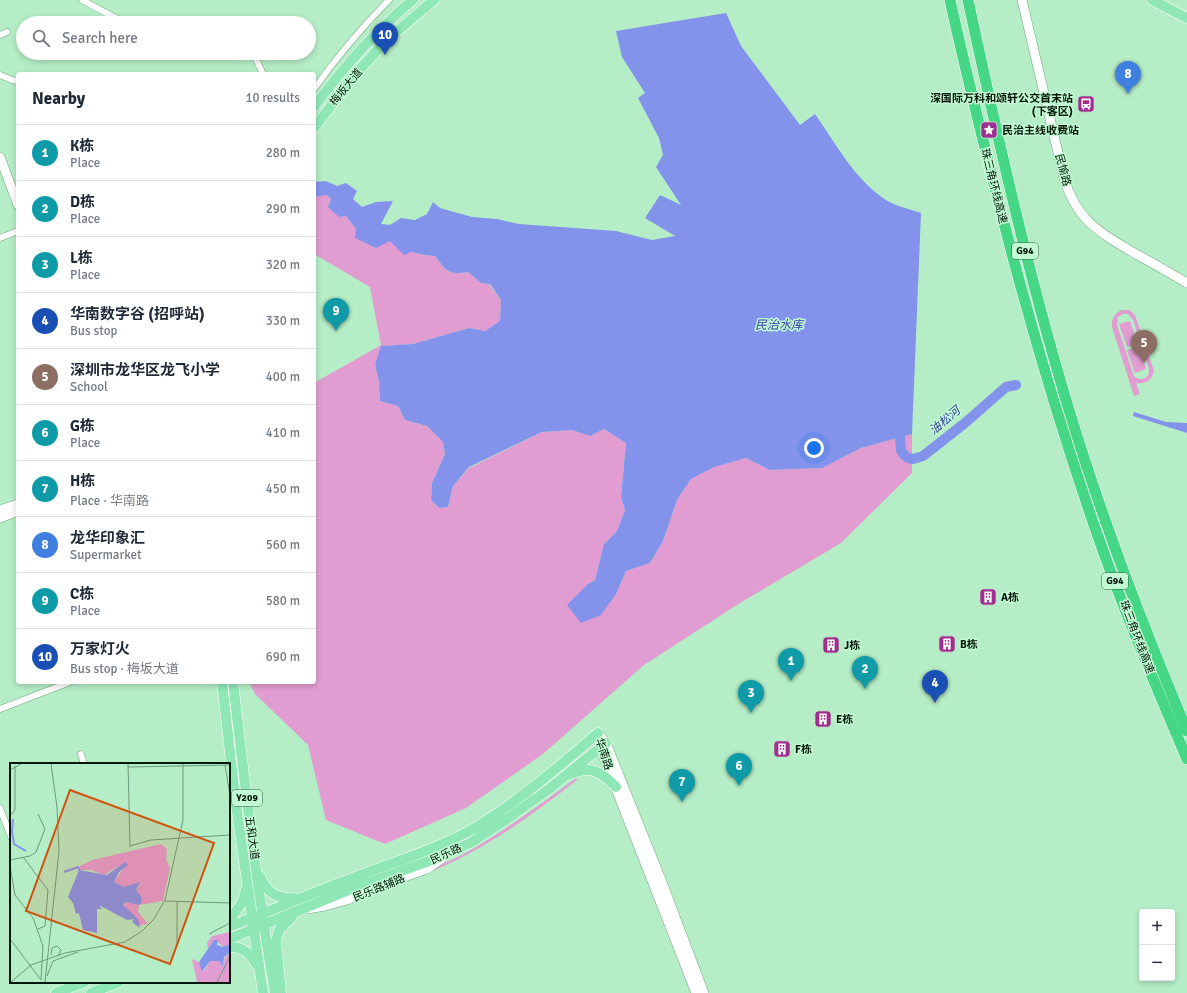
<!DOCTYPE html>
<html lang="en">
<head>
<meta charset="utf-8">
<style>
  body { margin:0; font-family:Signika,"Noto Sans SC",sans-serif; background:#f6f6f7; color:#1f2937 }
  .controls { position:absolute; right:12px; bottom:12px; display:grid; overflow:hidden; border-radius:4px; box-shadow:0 2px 6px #0003 }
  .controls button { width:36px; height:36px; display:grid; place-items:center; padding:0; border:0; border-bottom:1px solid #e0e1e3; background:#fff; color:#1f2937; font:20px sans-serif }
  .you { position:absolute; left:814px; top:448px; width:14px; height:14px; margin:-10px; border:3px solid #fff; border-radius:50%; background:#1a73e8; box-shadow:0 0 0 6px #1a73e833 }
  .badge { display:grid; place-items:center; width:26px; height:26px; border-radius:50%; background:#ea580c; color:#fff; font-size:13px; font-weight:700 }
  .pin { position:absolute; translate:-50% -33px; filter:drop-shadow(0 1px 2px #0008) }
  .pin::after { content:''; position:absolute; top:21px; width:14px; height:12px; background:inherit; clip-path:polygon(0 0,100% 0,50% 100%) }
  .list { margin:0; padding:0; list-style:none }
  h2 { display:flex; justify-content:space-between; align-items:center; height:52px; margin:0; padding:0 16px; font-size:17px }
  h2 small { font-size:13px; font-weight:400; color:#747a83 }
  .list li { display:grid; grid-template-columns:26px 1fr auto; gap:12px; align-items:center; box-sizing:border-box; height:56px; padding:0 16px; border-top:1px solid #e0e1e3 }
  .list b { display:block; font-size:15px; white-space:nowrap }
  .list p { margin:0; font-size:13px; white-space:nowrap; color:#747a83 }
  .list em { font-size:13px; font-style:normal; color:#747a83 }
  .icon { flex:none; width:22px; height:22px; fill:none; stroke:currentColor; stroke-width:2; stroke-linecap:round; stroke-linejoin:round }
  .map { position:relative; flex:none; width:1187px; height:993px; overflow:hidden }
  .search { position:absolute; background:#fff; box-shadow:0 2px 6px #0003; left:16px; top:16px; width:300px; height:44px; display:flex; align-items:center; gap:10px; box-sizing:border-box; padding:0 14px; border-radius:22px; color:#747a83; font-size:15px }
  .panel { position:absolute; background:#fff; box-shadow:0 2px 6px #0003; left:16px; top:72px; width:300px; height:612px; border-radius:4px }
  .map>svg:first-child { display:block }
</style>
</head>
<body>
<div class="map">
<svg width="1187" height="993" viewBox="0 0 1187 993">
  <rect width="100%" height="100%" fill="#b5edc6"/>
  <path fill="#e19dd2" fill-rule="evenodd" d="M 327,195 L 331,199 L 328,207 L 346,216 L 356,229 L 390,241 L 411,252 L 425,255 L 435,256 C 446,272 448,275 468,272 L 481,283 L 489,284 L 501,300 L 500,321 L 485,331 L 469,328 L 413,344 L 382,346 L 375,365 L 379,381 L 380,401 L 398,406 L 405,420 L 427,426 L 443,442 L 445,454 L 432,483 L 431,500 L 439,508 L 448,507 L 453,486 L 469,468 L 542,432 L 572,430 L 590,436 L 604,429 L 626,443 L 621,497 L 625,510 L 617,531 L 604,544 L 595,580 L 588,584 L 616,594 L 626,571 L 650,563 L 663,541 L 677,500 L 691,479 L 713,467 L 746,458 L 770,470 L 821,468 L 861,448 L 912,434 L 912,473 L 841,543 L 740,603 L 644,665 L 543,754 L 466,808 L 385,844 L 326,820 L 308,745 L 255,694 L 249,682 L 314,682 L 314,383 L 381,345 L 370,287 L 314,254 L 314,197 Z
    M 1121,310 L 1129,310 L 1135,315 L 1154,371 C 1152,381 1145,384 1136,383 L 1140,394 L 1134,396 L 1112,327 C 1111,320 1114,314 1121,310 ZM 1123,314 L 1128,314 L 1133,320 L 1149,368 L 1148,376 C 1143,380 1138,380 1134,376 L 1117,325 L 1118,317 Z
    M 1130,321 L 1138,344 L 1127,347 L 1119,324 Z
    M 1139,346 L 1146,369 L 1135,373 L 1127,350 Z
    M 576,778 L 577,780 C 530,817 479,854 422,875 C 436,865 454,860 469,851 C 506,830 541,804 576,778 Z"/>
  <path fill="#8393ec" d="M 726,13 L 741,46 L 800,125 L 815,114 C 836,144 855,180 886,200 C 895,206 910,209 921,213 L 912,434 L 861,448 L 822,468 L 770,470 L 746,458 L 714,467 L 691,479 L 677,500 L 663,541 L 650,563 L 626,571 L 616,594 L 601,615 L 581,623 L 567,605 L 588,584 L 595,580 L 604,544 L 617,531 L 625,510 L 621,497 L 626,443 L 604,429 L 590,436 L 572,430 L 542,432 L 469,467 L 453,486 L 448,507 L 439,508 L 431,500 L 432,483 L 445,454 L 443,442 L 427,426 L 405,420 L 398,406 L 380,401 L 379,381 L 375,365 L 381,346 L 413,344 L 469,328 L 485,331 L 500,321 L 501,300 L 490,284 L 481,283 L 468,272 C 448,275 447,272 435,256 L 425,255 L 411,252 L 404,255 L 390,241 L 376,248 L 355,238 L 356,229 L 346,216 L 339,217 L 328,207 L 331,199 L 327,195 L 314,197 L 314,182 L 326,181 L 337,186 L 346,183 L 357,191 L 353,199 L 362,207 L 376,202 L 393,201 L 381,224 L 390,225 L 401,218 L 415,220 L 427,214 L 433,202 L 440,208 L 472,217 L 497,219 L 519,224 L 616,231 L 652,240 L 675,236 L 645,218 L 660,195 L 681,205 L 656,167 L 663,155 L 659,138 L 638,98 L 645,93 L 622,57 L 616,31 Z
    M 1134,412 L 1166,422 L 1187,423 L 1187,433 L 1133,416 Z"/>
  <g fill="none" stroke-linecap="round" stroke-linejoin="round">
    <path stroke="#8393ec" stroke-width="10" d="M 900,437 L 901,450 L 904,455 L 908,458 L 913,459 L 923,456 L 965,423 L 1006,387 L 1016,385"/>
    <defs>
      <path id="street" d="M 82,0 L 125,23
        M 0,35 L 7,32
        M 220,53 L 255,57 L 263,74
        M 0,75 L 12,80 L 18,81
        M 314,89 C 337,57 361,28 389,0
        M 0,238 L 18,231
        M 0,709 L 70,682
        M 81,754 L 84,764
        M 0,808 L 11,837"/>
      <path id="secondary" d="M 1022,0 L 1064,178 C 1076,220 1100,233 1136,254 C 1153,263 1170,273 1187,283
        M 0,157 L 18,205
        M 0,510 L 18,504
        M 0,518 L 18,511
        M 598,733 L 606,743 L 660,877 L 704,993
        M 599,741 L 600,748 L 696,993
        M 307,909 L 325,906 L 347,900 L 386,883 L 427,869 L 444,857"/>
      <path id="primary" d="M 1152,0 L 1187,18
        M 314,107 C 343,68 375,31 413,0
        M 314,128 L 358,71 L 388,39 L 434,0
        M 222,682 L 236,805 L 263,993
        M 233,682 C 245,786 257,890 275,993
        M 571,774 C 592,765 601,772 616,787
        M 260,876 C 266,892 278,900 295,898
        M 229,921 L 243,901 L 246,889
        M 229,927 C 272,910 315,892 358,876 C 399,860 441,848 478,826 C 521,799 560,766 598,733
        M 229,939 L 351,889 L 429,861 L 470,843 L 510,817 L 549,789 L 606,743
        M 229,947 C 242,946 251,954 257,965
        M 56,993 L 85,982
        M 91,993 L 119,982
        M 281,993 L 276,941 L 279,930 L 292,917"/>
      <path id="highway" d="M 950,0 C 960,46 971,91 982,136 C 1014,268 1050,397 1094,525 C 1121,604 1154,682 1187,759
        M 968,0 C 994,121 1021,243 1055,362 C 1090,488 1136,610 1187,731"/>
    </defs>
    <use href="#street" stroke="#70a681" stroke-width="7"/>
    <use href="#secondary" stroke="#70a681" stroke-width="10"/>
    <use href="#primary" stroke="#fff" stroke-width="11"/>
    <use href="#highway" stroke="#fff" stroke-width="12"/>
    <use href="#street" stroke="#fff" stroke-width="6"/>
    <use href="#secondary" stroke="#fff" stroke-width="9"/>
    <use href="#primary" stroke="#8fe7b6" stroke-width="10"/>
    <use href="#highway" stroke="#45d785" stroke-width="11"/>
  </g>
  <defs>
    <symbol id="bus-square" viewBox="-11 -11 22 22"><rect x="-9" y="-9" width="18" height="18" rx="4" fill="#9e2f8e" stroke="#c2fad3"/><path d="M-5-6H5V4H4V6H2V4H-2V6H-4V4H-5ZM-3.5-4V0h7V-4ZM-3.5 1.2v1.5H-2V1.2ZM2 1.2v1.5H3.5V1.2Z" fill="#fff"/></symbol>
    <symbol id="sight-square" viewBox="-11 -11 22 22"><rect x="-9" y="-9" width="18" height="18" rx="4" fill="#9e2f8e" stroke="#c2fad3"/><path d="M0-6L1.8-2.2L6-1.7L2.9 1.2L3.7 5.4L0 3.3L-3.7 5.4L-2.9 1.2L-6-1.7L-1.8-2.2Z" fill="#fff"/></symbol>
    <symbol id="building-square" viewBox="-11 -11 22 22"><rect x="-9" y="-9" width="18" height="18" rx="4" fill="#9e2f8e" stroke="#c2fad3"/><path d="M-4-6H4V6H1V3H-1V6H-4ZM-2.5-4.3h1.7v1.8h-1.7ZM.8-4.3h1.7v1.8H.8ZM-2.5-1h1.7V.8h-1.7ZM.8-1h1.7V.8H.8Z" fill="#fff"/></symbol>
  </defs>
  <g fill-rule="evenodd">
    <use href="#bus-square" x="1076" y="94" width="20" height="20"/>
    <use href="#sight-square" x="979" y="120" width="20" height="20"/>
    <use href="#building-square" x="978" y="587" width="20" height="20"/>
    <use href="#building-square" x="937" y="634" width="20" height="20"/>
    <use href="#building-square" x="821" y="635" width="20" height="20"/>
    <use href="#building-square" x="813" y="709" width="20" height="20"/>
    <use href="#building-square" x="772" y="739" width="20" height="20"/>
  </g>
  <g text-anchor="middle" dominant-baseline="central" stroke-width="3" stroke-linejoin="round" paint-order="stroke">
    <g fill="#c2fad3" stroke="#3d5c47" stroke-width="1">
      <rect x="1012" y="243" width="26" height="16" rx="3"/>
      <rect x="1102" y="573" width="26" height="16" rx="3"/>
      <rect x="232" y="790" width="30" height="16" rx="3"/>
    </g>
    <g font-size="10" font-weight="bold" fill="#04180b">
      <text x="1025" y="251">G94</text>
      <text x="1115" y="581">G94</text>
      <text x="247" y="798">Y209</text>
    </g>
    <g font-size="11" fill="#04180b" stroke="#c2fad3">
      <text transform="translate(346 87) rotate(-51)">梅坂大道</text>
      <text transform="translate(1063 170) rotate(75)">民愉路</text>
      <text transform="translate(994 186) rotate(76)">珠三角环线高速</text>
      <text transform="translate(1137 637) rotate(69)">珠三角环线高速</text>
      <text transform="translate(604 754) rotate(72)">华南路</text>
      <text transform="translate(252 838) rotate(82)">五和大道</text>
      <text transform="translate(446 854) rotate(-24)">民乐路</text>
      <text transform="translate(379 888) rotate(-22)">民乐路辅路</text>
    </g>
    <g font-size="11" font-weight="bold" fill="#04180b" stroke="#c2fad3" text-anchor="start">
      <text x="1073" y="98" text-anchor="end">深国际万科和颂轩公交首末站<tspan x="1073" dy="13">(下客区)</tspan></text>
      <text x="1002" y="130">民治主线收费站</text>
      <text x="1001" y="597">A栋</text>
      <text x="960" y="644">B栋</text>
      <text x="844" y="645">J栋</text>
      <text x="836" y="719">E栋</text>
      <text x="795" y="749">F栋</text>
    </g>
    <g font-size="12" font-style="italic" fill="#3940a6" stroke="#c2fad3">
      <text x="779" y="325">民治水库</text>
      <text transform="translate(945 421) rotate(-40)">油松河</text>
    </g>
  </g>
  <g transform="translate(10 763)">
    <rect width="220" height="220" fill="#b5edc6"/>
    <path d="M 151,81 L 157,86 L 156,96 L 160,105 L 153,138 L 129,142 L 128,149 L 138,161 L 129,162 L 127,157 L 113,144 L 116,139 L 129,142 L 130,134 L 126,127 L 129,123 L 127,121 L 114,124 L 104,119 L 114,104 L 112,101 L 94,112 L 81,107 L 69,107 L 70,103 L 82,97 ZM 220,169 L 219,182 L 213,184 L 205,176 L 198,185 L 197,180 L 202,173 ZM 220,189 L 220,219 L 187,219 L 182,196 L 191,200 L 191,208 L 194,208 L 200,198 L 209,198 L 213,203 L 215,194 Z" fill="#e19dd2"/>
    <path d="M 115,99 L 118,102 L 109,109 L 104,119 L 114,124 L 130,119 L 126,127 L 132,135 L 131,140 L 129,142 L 116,139 L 113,142 L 128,156 L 130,165 L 122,159 L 124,156 L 117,157 L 89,142 L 92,146 L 87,146 L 87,170 L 73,167 L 69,150 L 66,151 L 63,140 L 58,134 L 69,107 L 97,112 ZM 204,177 L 208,177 L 207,182 L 213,184 L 220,181 L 220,189 L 214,194 L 213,203 L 209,198 L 200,198 L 192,209 L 189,199 Z" fill="#8393ec"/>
    <path fill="none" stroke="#8393ec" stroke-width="2" d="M 3,56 L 2,69 L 4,81 L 16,88M 54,109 L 68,104 L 70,108"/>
    <path fill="none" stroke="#6e987b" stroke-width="1" d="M 118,1 L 120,84M 215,2 L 220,32M 118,4 L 220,2M 0,7 L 11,1M 0,53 L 5,47 L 5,3M 120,83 L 141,77 L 220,72M 13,94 L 38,127 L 35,163 L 28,166M 0,97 L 20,93 L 26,89 L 35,66 L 28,51M 0,103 L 5,132 L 23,155 L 33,183 L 31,217M 155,138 L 220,140M 167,139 L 167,182M 199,171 L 220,160M 0,176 L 31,217M 41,192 L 42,185 L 47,183 L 51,187 L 48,193M 37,213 L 43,198 L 68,189M 1,219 L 21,202 L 55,190 L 115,179 L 132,168 L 144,156 L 155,137 L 173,57 L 173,1M 35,219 L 49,88 L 47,44 L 41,1M 207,219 L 220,194"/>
    <path fill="#d1520c" fill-opacity="0.15" stroke="#d1520c" stroke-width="2" d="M 60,27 L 204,80 L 160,201 L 16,148 Z"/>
    <rect width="220" height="220" fill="none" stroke="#04180b" stroke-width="2"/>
  </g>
</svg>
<div class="controls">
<button>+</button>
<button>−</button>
</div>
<div class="you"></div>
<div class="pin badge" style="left:791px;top:681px;background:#0f9aa8">1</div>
<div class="pin badge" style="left:865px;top:689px;background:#0f9aa8">2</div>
<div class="pin badge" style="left:751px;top:713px;background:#0f9aa8">3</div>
<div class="pin badge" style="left:935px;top:703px;background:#1a4fb4">4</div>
<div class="pin badge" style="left:1144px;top:363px;background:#8d6e63">5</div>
<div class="pin badge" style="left:739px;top:786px;background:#0f9aa8">6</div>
<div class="pin badge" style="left:682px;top:802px;background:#0f9aa8">7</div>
<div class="pin badge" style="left:1128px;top:94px;background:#3f7fe0">8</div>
<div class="pin badge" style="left:336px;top:331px;background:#0f9aa8">9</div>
<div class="pin badge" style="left:385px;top:55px;background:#1a4fb4">10</div>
<div class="search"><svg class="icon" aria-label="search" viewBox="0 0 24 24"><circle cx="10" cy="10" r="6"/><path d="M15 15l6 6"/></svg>Search here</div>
<section class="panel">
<h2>Nearby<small>10 results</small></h2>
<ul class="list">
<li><span class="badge" style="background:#0f9aa8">1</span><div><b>K栋</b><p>Place</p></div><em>280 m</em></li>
<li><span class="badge" style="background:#0f9aa8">2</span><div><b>D栋</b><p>Place</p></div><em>290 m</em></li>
<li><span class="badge" style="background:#0f9aa8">3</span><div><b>L栋</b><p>Place</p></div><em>320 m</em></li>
<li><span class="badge" style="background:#1a4fb4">4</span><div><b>华南数字谷 (招呼站)</b><p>Bus stop</p></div><em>330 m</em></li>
<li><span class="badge" style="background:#8d6e63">5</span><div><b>深圳市龙华区龙飞小学</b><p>School</p></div><em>400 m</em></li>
<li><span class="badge" style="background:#0f9aa8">6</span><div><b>G栋</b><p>Place</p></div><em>410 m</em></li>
<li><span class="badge" style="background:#0f9aa8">7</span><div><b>H栋</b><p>Place · 华南路</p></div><em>450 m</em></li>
<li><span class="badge" style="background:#3f7fe0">8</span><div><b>龙华印象汇</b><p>Supermarket</p></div><em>560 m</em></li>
<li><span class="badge" style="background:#0f9aa8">9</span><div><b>C栋</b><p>Place</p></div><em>580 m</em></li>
<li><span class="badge" style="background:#1a4fb4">10</span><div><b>万家灯火</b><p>Bus stop · 梅坂大道</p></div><em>690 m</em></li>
</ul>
</section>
</div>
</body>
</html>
